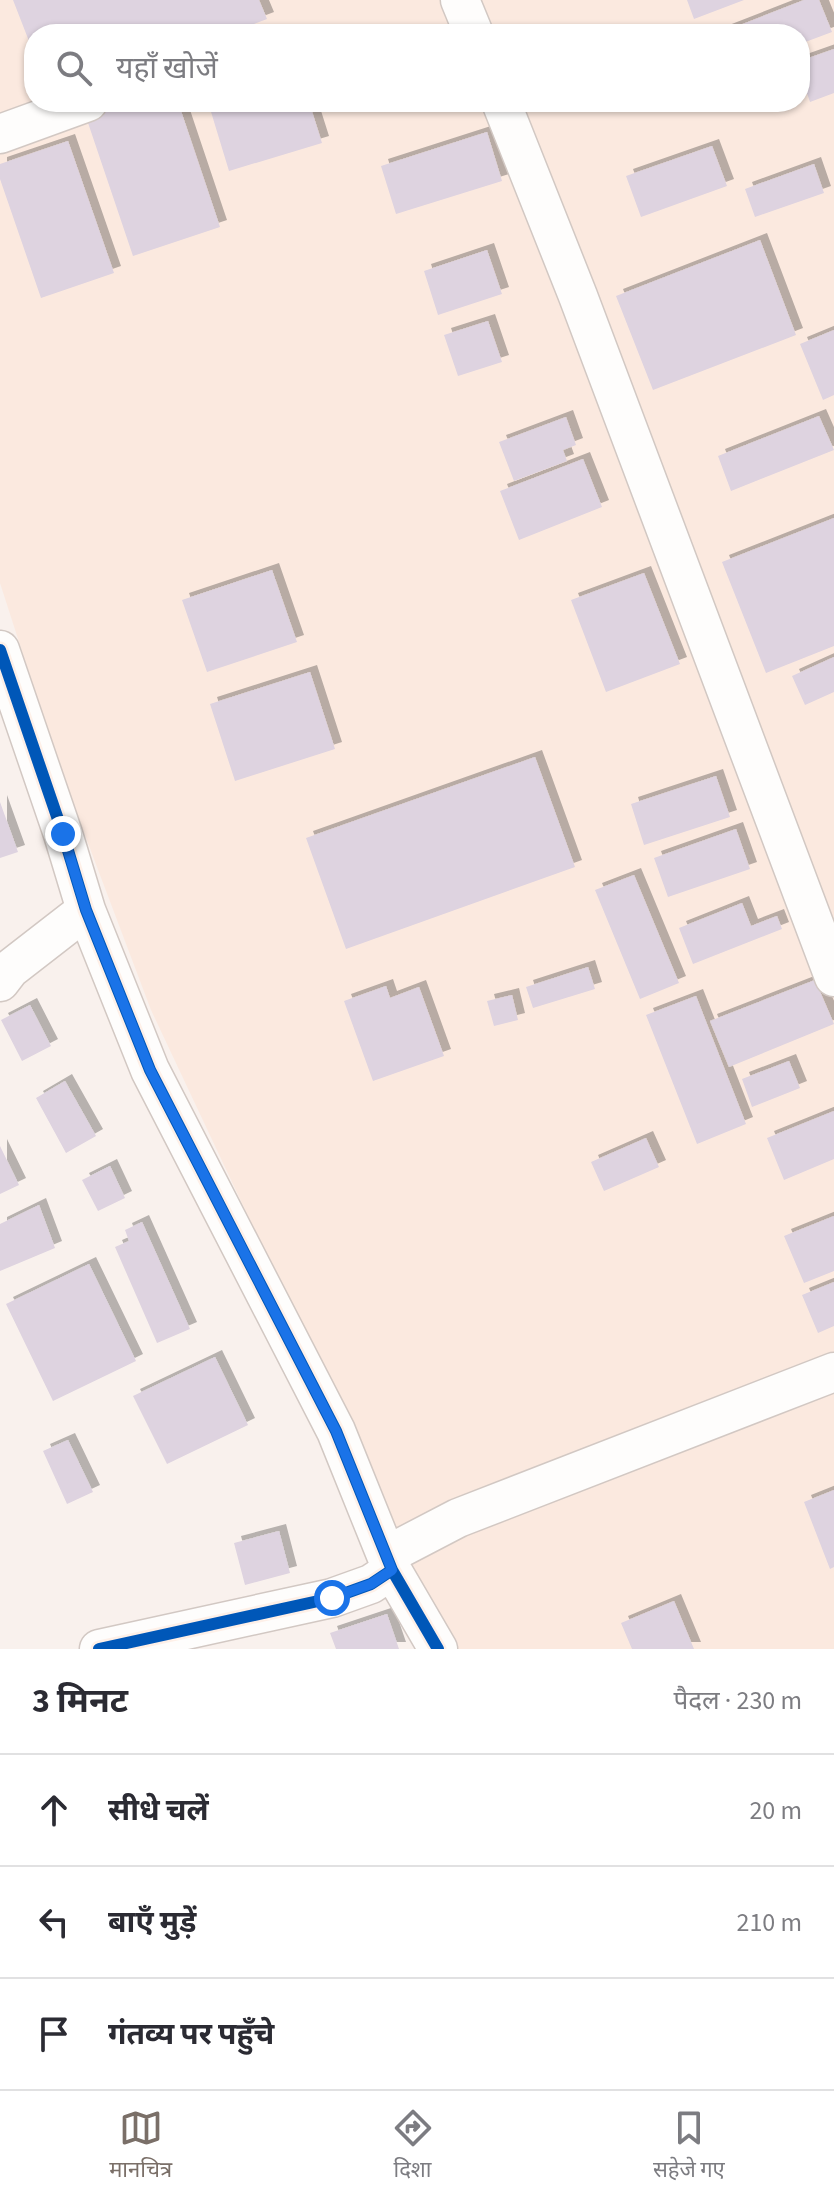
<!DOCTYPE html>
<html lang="hi">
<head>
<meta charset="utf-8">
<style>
  body { margin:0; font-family:"Source Sans 3","Noto Sans Devanagari",sans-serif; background:#f2f2f3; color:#2b2b33 }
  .stop { position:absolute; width:24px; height:24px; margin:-18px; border:6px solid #1a73e8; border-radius:50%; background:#fff }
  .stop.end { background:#1a73e8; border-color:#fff; box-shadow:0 2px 8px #0008 }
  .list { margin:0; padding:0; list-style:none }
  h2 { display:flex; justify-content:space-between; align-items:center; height:104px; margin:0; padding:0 32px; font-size:34px }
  h2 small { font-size:26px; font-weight:400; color:#7c7c81 }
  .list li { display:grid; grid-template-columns:52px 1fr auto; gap:24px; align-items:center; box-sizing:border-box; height:112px; padding:0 32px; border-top:2px solid #e1e1e2 }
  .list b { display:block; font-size:30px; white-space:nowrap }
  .list em { font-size:26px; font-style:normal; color:#7c7c81 }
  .icon { flex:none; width:44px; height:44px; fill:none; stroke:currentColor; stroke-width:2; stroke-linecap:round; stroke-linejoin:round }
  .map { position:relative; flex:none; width:834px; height:1649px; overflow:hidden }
  .search { position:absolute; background:#fff; box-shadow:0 2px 6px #0004; left:24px; right:24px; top:24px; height:88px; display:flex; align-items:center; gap:20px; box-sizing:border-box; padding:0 28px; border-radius:32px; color:#7c7c81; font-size:30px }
  .sheet { height:440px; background:#fff }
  nav { display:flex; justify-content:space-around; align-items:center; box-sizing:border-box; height:112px; border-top:2px solid #e1e1e2; background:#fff; font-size:22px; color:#7c7c81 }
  nav a { display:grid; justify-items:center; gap:4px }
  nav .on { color:#7a6f68 }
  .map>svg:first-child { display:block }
</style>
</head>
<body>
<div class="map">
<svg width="834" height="1649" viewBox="0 0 834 1649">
  <defs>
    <filter id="shadow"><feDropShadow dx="7" dy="-7" stdDeviation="0" flood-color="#0004"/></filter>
  </defs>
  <rect width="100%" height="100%" fill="#f9f1ed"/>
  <path fill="#fbe9df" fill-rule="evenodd" d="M 0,0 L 834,0 L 834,1649 L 452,1649 L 151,1010 L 60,769 L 0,583 ZM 34,34 L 800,34 L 800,102 L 34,102 Z"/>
  <path fill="#ded3e0" filter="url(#shadow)" d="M 13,0 L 259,0 L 267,19 L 227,34 L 34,34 L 34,54 Z
    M 687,0 L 744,0 L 694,19 Z
    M 804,0 L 819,0 L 832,32 L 800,44 L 800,34 L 717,34 Z
    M 834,49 L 834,93 L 810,102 L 800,73 L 800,61 Z
    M 113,102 L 178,102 L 220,227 L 133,256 L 84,111 Z
    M 208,102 L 309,102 L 322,143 L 229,171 Z
    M 487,132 L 502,181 L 396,214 L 381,166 Z
    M 68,141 L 114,273 L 41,298 L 0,179 L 0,164 Z
    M 712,146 L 727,186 L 641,217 L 626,176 Z
    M 814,164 L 824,193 L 755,217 L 745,189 Z
    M 760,240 L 796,335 L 653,390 L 616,296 Z
    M 487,250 L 502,294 L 438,315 L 424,271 Z
    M 488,321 L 502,362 L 458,376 L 444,335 Z
    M 834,330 L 834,395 L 823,400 L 800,344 Z
    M 819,416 L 834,450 L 731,491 L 718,456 Z
    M 566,417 L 576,445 L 563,450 L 567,461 L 514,481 L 499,442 Z
    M 583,459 L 602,507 L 519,540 L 500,491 Z
    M 834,518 L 834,646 L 766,673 L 722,562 Z
    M 272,570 L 297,642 L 207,672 L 182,600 Z
    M 644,573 L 680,664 L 606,692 L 571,600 Z
    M 834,657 L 834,692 L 805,705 L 792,676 Z
    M 310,672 L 335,749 L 235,781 L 210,704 Z
    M 535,757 L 575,867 L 346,949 L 306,838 Z
    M 716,776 L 730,817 L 644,845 L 631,804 Z
    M 0,802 L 18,852 L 0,858 Z
    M 736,829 L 750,869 L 668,897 L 654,858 Z
    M 634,875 L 679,983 L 640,999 L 595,890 Z
    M 742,903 L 751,926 L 777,916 L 782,929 L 693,964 L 679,928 Z
    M 588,967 L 595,989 L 533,1008 L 526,987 Z
    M 815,980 L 834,1024 L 729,1067 L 710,1021 Z
    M 386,986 L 390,998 L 419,987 L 444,1056 L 373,1081 L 344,1001 Z
    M 512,995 L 518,1020 L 494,1026 L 487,1001 Z
    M 696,996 L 746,1124 L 697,1144 L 646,1015 Z
    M 30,1005 L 51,1046 L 22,1061 L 1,1020 Z
    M 789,1061 L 800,1088 L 752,1107 L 742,1079 Z
    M 65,1081 L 96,1136 L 66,1153 L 36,1098 Z
    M 834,1111 L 834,1159 L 784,1180 L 767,1138 Z
    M 646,1138 L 659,1167 L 604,1191 L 591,1162 Z
    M 0,1146 L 19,1185 L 0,1194 Z
    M 110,1166 L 125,1198 L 98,1211 L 82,1180 Z
    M 39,1205 L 55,1248 L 0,1271 L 0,1224 Z
    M 834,1216 L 834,1271 L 804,1283 L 784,1236 Z
    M 142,1222 L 190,1329 L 157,1343 L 115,1247 L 129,1241 L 125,1230 Z
    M 89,1264 L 136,1361 L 53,1401 L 6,1304 Z
    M 834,1282 L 834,1326 L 818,1333 L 802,1295 Z
    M 215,1357 L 248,1425 L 167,1464 L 133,1396 Z
    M 68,1440 L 93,1492 L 67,1504 L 43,1451 Z
    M 834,1490 L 834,1567 L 830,1569 L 804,1502 Z
    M 279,1531 L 290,1573 L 245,1585 L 234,1543 Z
    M 674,1601 L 694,1649 L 632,1649 L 621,1623 Z
    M 387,1614 L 399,1649 L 336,1649 L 330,1633 Z"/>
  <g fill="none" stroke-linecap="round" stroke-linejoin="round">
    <defs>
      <path id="minor" d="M 460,0 L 474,34
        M 501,102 L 578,296 L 834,977
        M 0,134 L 88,102
        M 0,650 L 63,834 L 86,910 L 150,1070 L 336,1431 L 392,1570 L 438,1649
        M 0,982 L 10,969 L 86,910
        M 387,1555 L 458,1518 L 834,1372
        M 99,1649 L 332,1598 L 371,1584 L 392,1570"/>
    </defs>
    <use href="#minor" stroke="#d2c8c3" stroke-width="41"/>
    <use href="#minor" stroke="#fefdfc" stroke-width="38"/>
    <defs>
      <path id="cycleway" d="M 0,650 L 63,834 L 86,910 L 150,1070 L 336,1431 L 392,1570 L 438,1649
        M 99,1649 L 332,1598 L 371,1584 L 392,1570"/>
    </defs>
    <use href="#cycleway" stroke="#fef0e8" stroke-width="17"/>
    <use href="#cycleway" stroke="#0057b8" stroke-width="12"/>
  </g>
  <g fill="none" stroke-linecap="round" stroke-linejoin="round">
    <path stroke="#1a73e8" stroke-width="10" d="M 63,834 L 86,910 L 150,1070 L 336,1431 L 392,1570 L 371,1584 L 332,1598"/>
  </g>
</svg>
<div class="stop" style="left:332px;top:1598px"></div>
<div class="stop end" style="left:63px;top:834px"></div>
<div class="search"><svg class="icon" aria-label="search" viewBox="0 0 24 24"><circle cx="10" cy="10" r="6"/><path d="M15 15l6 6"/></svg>यहाँ खोजें</div>
</div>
<section class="sheet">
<h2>3 मिनट<small>पैदल · 230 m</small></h2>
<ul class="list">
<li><svg class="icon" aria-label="ahead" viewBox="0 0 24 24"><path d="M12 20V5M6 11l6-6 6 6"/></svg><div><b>सीधे चलें</b></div><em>20 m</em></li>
<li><svg class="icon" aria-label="left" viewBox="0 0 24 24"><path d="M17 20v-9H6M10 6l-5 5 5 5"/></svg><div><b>बाएँ मुड़ें</b></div><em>210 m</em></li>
<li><svg class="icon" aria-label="arrive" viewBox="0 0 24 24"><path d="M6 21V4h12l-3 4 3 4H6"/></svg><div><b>गंतव्य पर पहुँचे</b></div></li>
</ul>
</section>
<nav>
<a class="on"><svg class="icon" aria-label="map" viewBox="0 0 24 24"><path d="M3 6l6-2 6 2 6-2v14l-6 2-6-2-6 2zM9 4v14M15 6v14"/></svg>मानचित्र</a>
<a><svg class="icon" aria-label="directions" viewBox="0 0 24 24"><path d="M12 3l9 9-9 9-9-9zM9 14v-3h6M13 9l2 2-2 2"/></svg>दिशा</a>
<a><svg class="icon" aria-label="saved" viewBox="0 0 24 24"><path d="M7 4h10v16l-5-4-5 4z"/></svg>सहेजे गए</a>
</nav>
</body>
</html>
